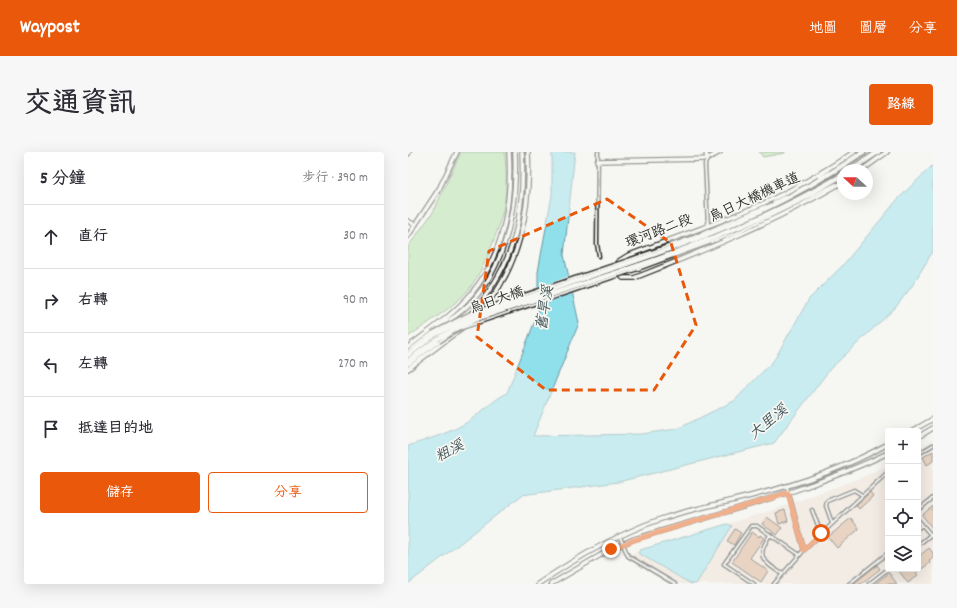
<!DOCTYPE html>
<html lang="zh-TW">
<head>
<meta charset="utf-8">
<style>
  body { margin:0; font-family:Dekko,"LXGW WenKai TC",sans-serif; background:#f7f7f7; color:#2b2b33 }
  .controls { position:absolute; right:12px; bottom:12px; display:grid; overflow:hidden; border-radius:4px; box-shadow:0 4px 16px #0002 }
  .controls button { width:36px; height:36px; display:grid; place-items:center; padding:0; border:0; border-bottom:1px solid #e1e1e2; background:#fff; color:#2b2b33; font:20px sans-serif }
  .compass { position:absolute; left:429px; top:12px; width:36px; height:36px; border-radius:50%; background:#fff; box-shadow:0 4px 16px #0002; rotate:291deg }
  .stop { position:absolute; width:12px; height:12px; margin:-9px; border:3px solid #ea580c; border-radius:50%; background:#fff }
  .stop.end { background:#ea580c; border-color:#fff; box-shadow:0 1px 4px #0008 }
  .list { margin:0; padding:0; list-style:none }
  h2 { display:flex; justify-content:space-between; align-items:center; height:52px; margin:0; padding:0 16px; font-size:17px }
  h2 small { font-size:13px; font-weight:400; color:#7c7c81 }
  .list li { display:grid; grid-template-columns:26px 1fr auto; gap:12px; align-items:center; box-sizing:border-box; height:64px; padding:0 16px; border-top:1px solid #e1e1e2 }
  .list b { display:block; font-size:15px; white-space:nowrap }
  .list em { font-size:13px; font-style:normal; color:#7c7c81 }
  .actions { display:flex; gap:8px; padding:12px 16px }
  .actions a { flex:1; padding:9px 0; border:1px solid #ea580c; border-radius:4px; text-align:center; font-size:14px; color:#ea580c }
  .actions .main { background:#ea580c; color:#fff }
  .icon { flex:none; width:22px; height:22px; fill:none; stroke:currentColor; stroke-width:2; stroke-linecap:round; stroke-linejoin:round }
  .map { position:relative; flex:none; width:525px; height:432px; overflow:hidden; border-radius:4px }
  header { display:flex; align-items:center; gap:24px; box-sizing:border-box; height:56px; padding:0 20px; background:#ea580c; color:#fff }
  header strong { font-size:19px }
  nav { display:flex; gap:22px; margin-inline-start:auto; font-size:14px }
  .intro { display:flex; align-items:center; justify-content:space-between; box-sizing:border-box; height:96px; padding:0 24px }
  h1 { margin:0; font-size:28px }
  .button { padding:10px 18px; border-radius:4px; background:#ea580c; color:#fff; font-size:14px; font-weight:700 }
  main { display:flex; gap:24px; padding:0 24px }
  aside { flex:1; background:#fff; border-radius:4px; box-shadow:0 4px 16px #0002 }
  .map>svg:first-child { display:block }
</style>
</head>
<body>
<header>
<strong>Waypost</strong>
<nav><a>地圖</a><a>圖層</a><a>分享</a></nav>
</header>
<div class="intro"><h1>交通資訊</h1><a class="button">路線</a></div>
<main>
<aside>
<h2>5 分鐘<small>步行 · 390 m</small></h2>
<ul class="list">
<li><svg class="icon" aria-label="ahead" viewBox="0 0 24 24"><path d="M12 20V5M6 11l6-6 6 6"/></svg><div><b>直行</b></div><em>30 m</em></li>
<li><svg class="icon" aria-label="right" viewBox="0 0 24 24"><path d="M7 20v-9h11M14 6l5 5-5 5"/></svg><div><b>右轉</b></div><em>90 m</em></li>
<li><svg class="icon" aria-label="left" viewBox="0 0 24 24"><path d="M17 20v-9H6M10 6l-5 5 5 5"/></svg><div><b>左轉</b></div><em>270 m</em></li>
<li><svg class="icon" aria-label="arrive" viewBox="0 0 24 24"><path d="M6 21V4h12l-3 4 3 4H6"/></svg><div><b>抵達目的地</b></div></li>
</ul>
<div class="actions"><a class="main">儲存</a><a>分享</a></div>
</aside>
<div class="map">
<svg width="525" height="432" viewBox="0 0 525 432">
  <rect width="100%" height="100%" fill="#f6f6f2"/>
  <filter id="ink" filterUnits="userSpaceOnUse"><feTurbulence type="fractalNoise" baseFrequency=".025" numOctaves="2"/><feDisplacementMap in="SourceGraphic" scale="8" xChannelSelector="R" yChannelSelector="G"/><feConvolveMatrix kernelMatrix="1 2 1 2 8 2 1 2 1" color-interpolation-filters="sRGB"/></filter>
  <g filter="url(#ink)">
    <path fill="#ede0d3" d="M 525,288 L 525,432 L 273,432 L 221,402 L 371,356 L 455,325 L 480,313 L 480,417 L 510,417 L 510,297 Z"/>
    <path fill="#ade0a2" stroke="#6c8666" d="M 53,0 L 97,0 C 97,11 99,22 98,34 C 98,62 79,113 62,136 C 49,153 18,172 0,185 L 0,95 L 25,60 Z
      M 351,0 L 377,0 L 377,1 L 355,5 Z"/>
    <path fill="#90e0ec" stroke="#68989f" d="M 144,0 L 167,0 L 156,103 L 171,171 L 125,284 L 233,282 L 269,277 L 326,249 L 366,208 L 401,147 L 435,113 L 490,47 L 525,13 L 525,99 L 504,134 L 487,156 L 422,217 L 366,291 L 210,330 L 114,343 L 0,432 L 0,294 C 20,287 43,281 61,269 C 74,260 84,249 99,241 L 130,161 L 130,120 L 144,43 Z
      M 319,372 L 324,374 L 288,432 L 283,432 L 230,401 L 232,398 Z"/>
    <path fill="#f6f6f2" d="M 162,124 L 166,141 L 128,154 L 128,136 Z"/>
    <path fill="#d9ac8a" stroke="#2b2b2b" d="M 525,299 L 525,309 L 519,313 L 515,305 Z
      M 462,340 L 465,344 L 451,357 L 448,353 Z
      M 525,354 L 525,377 L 514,363 Z
      M 377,358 L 380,369 L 371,372 L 368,361 Z
      M 359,365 L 374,376 L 369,383 L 354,372 Z
      M 443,366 L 451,377 L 429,396 L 420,385 Z
      M 327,377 L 333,381 L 326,393 L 319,389 Z
      M 344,380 L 351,385 L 352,383 L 356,386 L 342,406 L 360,419 L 353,430 L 324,410 Z
      M 521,396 L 525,401 L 525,406 L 521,409 L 522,411 L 508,421 L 510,423 L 500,431 L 491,419 L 494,417 L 510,417 L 510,405 Z
      M 469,413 L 472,417 L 453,432 L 445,432 Z
      M 481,421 L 489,432 L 467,432 Z"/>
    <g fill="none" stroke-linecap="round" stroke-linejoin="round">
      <defs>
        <path id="service" d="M 190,0 L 189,92 L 191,104
          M 299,8 L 297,12 L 300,74
          M 411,25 L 420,18
          M 366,50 L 376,45
          M 226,106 L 286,85 L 358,54
          M 230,117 L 328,81 L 428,32
          M 0,199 L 24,181
          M 510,302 L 525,293
          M 379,335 L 396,398 L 480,320
          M 404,358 L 413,381
          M 510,358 L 525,346
          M 510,368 L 523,383
          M 424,371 L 418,354 L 419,349 L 446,338 L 454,343
          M 510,376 L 514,373
          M 362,383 C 347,405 355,409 374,422
          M 212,385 L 220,404 L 267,432
          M 510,393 L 525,381
          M 346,432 L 316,412 L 343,374 L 349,374 L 392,403
          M 366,432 L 396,398
          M 441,432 L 480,401
          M 461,432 L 480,417"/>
        <path id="minor" d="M 298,0 L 299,7
          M 0,2 L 1,0
          M 189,9 L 299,7 L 312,0
          M 454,18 L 479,0
          M 0,69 L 7,73
          M 0,84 L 31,37 L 49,0
          M 209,113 L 211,109 L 219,104 C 265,86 312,71 356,51 C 387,37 417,19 446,0
          M 210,121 L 215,126 L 226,126 C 298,98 368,69 435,30
          M 73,159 C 112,117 123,55 120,0
          M 63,161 C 107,114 117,62 114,0
          M 27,176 C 93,145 110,67 107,0
          M 0,195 C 21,179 46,162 63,142 C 96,102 104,49 101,0
          M 0,212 L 34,186
          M 0,217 L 55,175
          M 504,279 L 525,267
          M 510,285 L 525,276
          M 130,432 C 168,406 210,382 253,367 C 285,356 318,351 350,342 C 395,331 440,314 480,292
          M 143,432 L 203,397 L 226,387 C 311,361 399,340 480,301"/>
        <path id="tertiary" d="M 443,18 L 470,0
          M 227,109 C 308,82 384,49 455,0
          M 229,114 C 301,90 369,61 435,23
          M 0,203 L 26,183
          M 0,209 L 29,187"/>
      </defs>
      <use href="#service" stroke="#2b2b2b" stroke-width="5"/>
      <use href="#minor" stroke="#2b2b2b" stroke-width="6"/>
      <use href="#tertiary" stroke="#2b2b2b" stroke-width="8"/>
      <use href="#service" stroke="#f6f6f2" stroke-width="2"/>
      <use href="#minor" stroke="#f6f6f2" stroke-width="3.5"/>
      <use href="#tertiary" stroke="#f6f6f2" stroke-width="4.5"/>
      <defs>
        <path id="service-bridge" d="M 54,176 L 230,117
          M 24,181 L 63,161 L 226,106
          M 31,190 L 43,182"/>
        <path id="tertiary-bridge" d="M 26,183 L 64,164 L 227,109
          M 29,187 L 65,168 L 229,114"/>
      </defs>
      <use href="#service-bridge" stroke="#2b2b2b" stroke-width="5" stroke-linecap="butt"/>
      <use href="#tertiary-bridge" stroke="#2b2b2b" stroke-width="8" stroke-linecap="butt"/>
      <use href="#service-bridge" stroke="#f6f6f2" stroke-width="2"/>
      <use href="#tertiary-bridge" stroke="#f6f6f2" stroke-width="4.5"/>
    </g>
  </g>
  <g fill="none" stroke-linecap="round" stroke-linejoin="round" filter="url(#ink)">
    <path stroke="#ea580c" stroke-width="5" d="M 203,397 L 226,388 L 380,341 L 396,398 L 413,381"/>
  </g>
  <path d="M0 0H525V432H0ZM 199,47 L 263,91 L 288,173 L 246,238 L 138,238 L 69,185 L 81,99 Z" fill="#f6f6f2" fill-opacity=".55" fill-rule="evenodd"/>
  <path fill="none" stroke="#e8590c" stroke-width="3" stroke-dasharray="8 5" stroke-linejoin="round" d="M 199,47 L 263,91 L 288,173 L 246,238 L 138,238 L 69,185 L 81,99 Z"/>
  <g text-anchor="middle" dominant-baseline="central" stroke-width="3.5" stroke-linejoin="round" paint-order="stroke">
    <g font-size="14" fill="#2b2b2b" stroke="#f6f6f2">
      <text transform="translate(347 46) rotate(-25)">烏日大橋機車道</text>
      <text transform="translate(251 80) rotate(-21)">環河路二段</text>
      <text transform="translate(89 149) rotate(-19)">烏日大橋</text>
    </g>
    <g font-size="15" font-style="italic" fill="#44585b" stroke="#f6f6f2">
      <text transform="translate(138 156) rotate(-81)">舊旱溪</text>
      <text transform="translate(361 271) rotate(-39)">大里溪</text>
      <text transform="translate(42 300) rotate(-28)">粗溪</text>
    </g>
  </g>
</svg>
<div class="controls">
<button>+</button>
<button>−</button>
<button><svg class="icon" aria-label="locate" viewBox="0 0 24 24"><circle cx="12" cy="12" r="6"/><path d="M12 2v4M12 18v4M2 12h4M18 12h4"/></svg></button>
<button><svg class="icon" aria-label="layers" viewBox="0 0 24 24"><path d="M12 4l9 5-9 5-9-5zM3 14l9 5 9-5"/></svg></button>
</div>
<svg class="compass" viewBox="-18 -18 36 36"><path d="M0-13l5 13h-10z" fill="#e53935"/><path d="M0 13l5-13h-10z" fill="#7c7c81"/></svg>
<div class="stop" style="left:413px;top:381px"></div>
<div class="stop end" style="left:203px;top:397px"></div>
</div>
</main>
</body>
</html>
